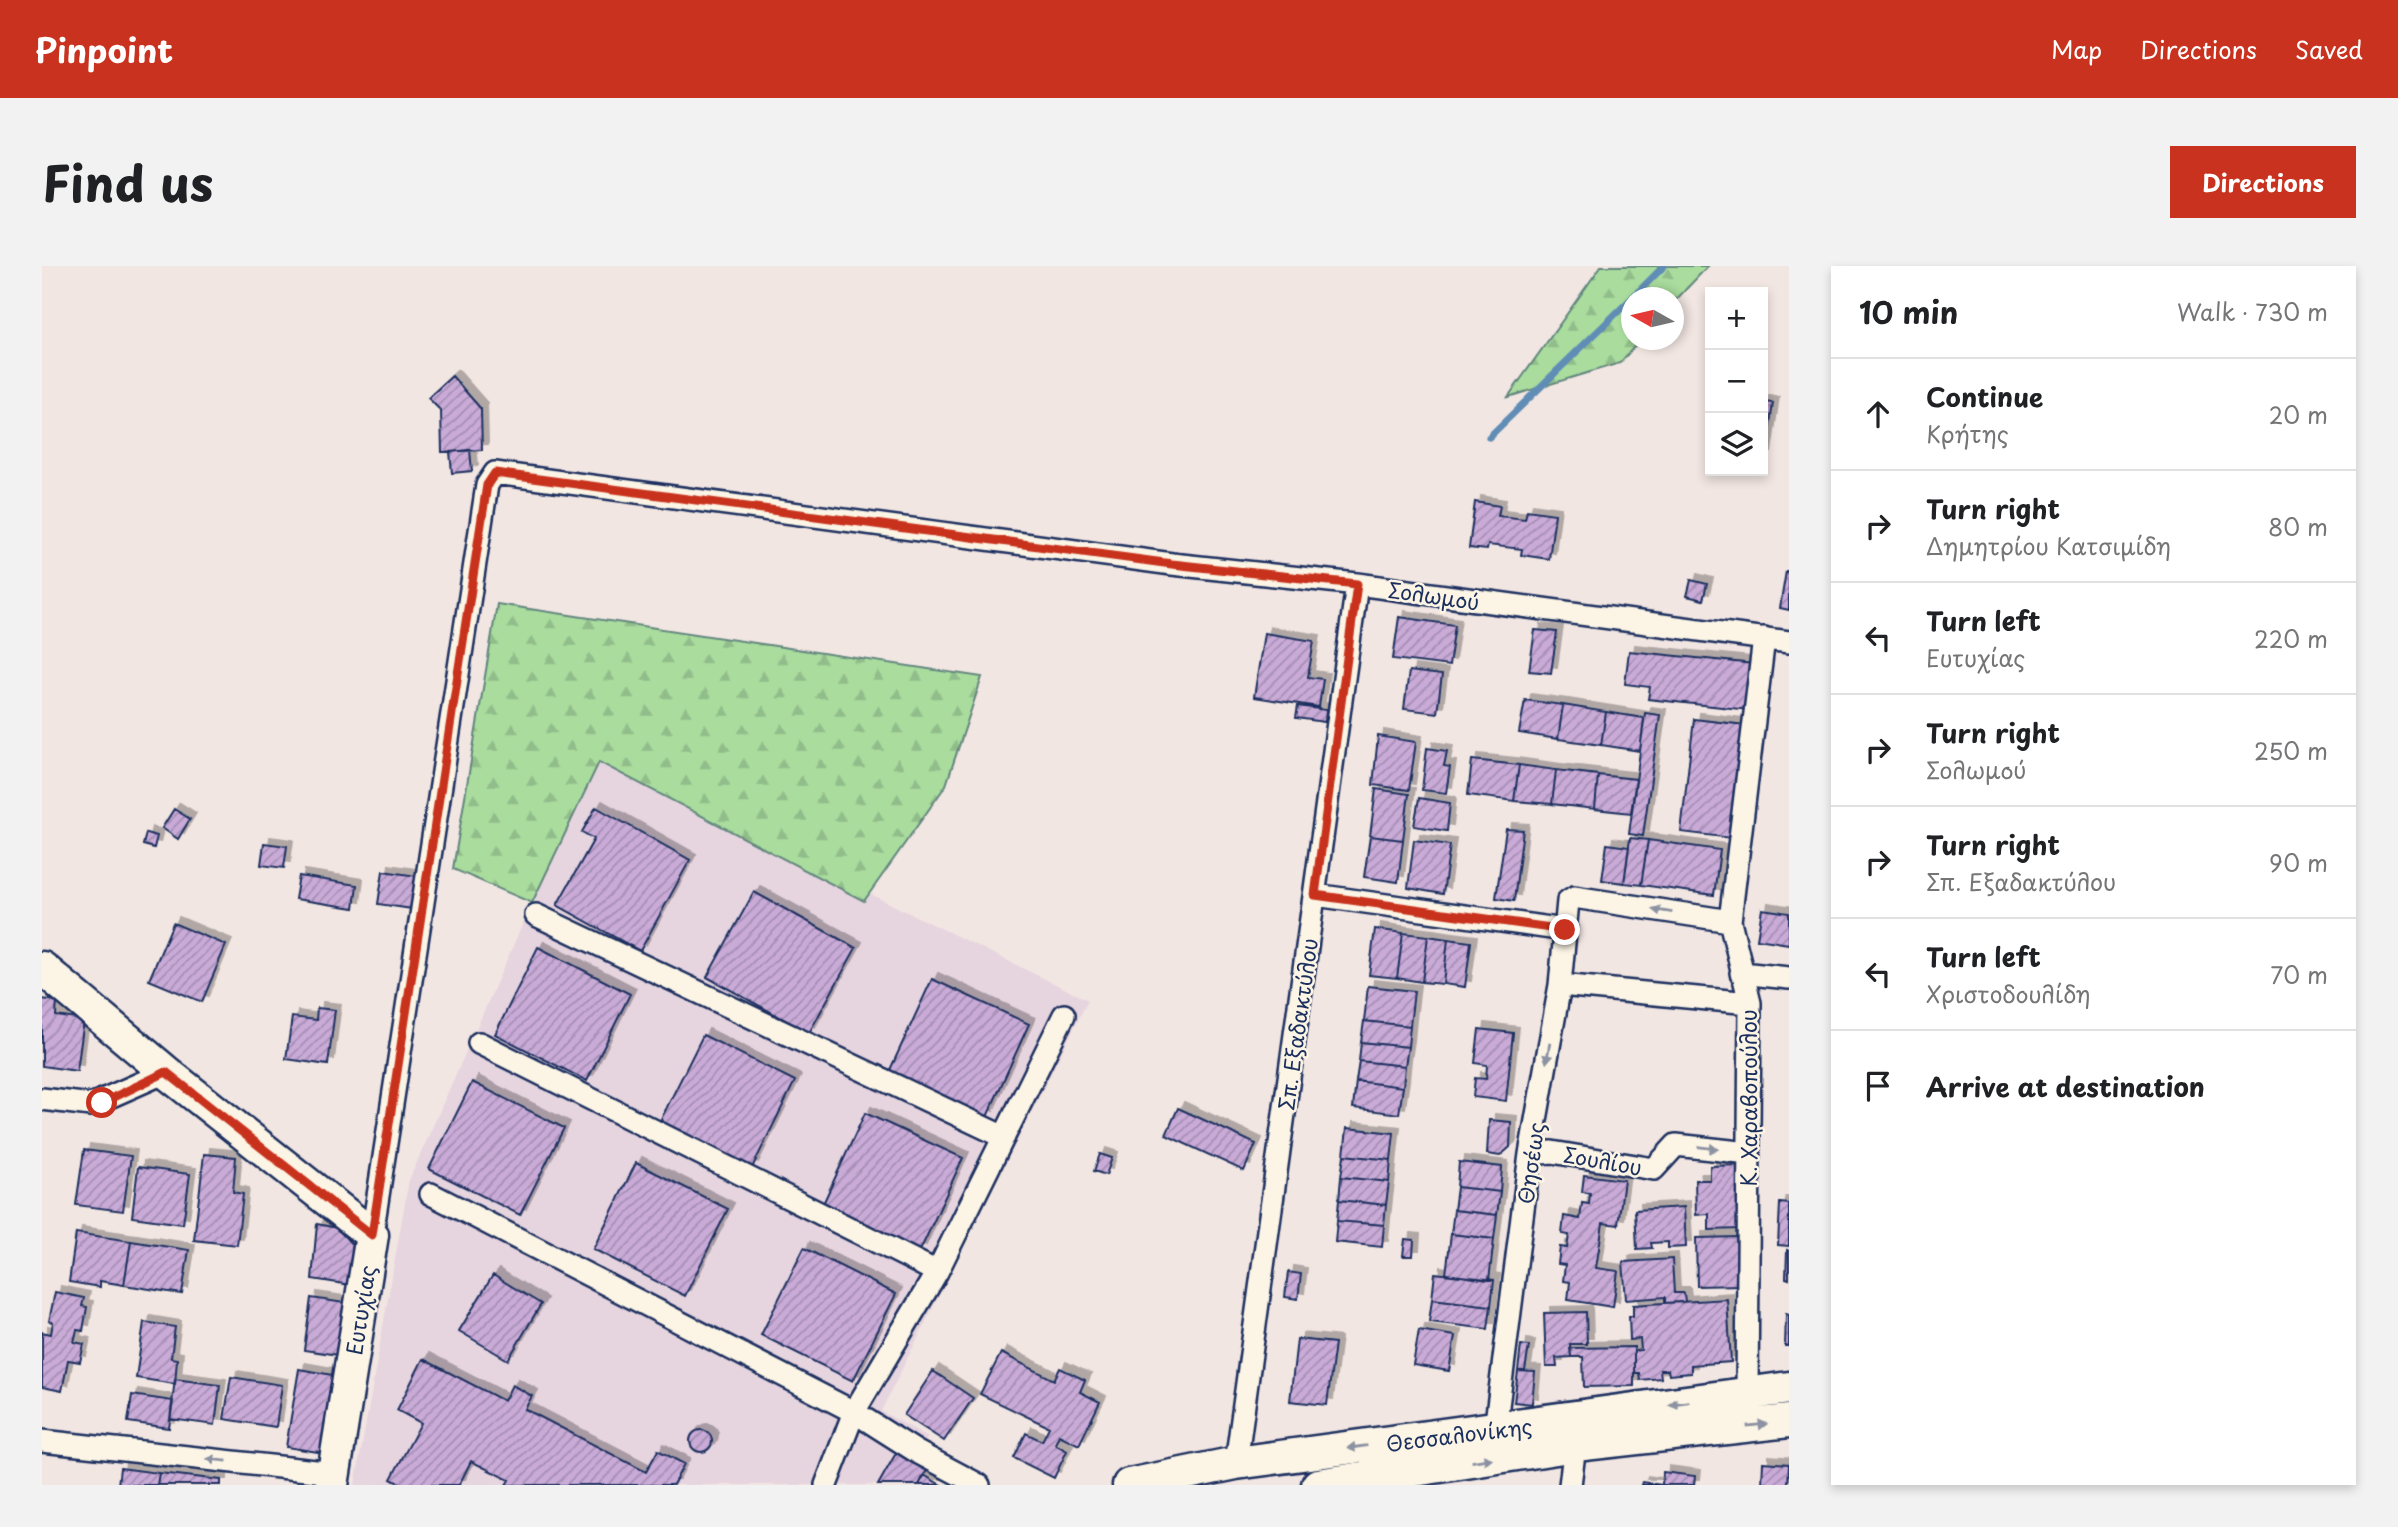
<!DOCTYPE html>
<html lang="en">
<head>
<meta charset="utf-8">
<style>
  body { margin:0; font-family:"Playpen Sans",sans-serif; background:#f2f2f2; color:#202124 }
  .controls { position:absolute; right:21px; top:21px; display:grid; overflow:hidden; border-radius:0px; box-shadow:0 4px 10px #0003 }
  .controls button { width:63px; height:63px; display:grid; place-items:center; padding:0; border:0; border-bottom:2px solid #e0e0e0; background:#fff; color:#202124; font:35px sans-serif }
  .compass { position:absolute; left:1579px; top:21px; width:63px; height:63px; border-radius:50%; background:#fff; box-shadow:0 4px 10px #0003; rotate:278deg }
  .stop { position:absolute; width:21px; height:21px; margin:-16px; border:5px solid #c8321e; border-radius:50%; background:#fff }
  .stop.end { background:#c8321e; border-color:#fff; box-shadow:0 2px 7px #0008 }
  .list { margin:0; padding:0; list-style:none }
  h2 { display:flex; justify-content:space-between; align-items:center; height:91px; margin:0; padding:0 28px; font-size:30px }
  h2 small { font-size:23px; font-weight:400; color:#757577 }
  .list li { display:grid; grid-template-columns:46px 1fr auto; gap:21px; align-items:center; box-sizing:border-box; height:112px; padding:0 28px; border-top:2px solid #e0e0e0 }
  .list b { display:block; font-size:26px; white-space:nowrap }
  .list p { margin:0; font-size:23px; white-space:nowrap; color:#757577 }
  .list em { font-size:23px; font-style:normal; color:#757577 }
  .icon { flex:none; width:38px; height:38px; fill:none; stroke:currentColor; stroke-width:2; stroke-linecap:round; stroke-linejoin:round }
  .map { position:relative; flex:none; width:1747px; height:1219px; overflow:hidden; border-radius:0px }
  header { display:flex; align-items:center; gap:42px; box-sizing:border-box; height:98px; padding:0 35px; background:#c8321e; color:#fff }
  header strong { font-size:33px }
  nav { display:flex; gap:38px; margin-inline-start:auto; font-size:24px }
  .intro { display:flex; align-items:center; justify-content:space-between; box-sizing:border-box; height:168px; padding:0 42px }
  h1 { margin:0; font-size:49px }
  .button { padding:18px 32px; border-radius:0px; background:#c8321e; color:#fff; font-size:24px; font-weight:700 }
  main { display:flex; gap:42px; padding:0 42px }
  aside { flex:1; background:#fff; border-radius:0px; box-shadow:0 4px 10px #0003 }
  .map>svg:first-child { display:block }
</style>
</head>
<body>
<header>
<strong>Pinpoint</strong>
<nav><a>Map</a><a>Directions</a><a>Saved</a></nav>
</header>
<div class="intro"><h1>Find us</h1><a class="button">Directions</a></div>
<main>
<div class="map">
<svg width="1747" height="1219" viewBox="0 0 1747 1219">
  <defs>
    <pattern id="forest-firs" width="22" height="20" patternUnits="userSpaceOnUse" patternTransform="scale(1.75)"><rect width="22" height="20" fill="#a9dc9d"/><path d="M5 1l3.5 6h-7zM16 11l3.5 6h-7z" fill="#91bd8a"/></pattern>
    <pattern id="building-hatch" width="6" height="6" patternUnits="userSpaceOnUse" patternTransform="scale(1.75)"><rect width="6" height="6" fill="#caabd8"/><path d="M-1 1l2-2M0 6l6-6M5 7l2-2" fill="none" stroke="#a38cb2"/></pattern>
    <filter id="shadow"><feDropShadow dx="6" dy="-6" stdDeviation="0" flood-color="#0004"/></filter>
  </defs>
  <rect width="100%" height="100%" fill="#f2e6e2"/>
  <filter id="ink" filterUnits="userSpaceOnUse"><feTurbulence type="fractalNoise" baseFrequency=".0143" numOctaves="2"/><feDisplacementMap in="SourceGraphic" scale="14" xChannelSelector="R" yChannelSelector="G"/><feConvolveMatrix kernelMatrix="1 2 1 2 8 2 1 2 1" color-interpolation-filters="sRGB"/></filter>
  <g filter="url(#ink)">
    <path fill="#e6d4df" d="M 557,496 L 1046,734 L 839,1145 L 886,1171 L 855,1219 L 313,1219 L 367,914 L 490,637 Z"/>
    <path fill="url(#forest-firs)" stroke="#62867e" stroke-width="2" d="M 1559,0 L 1666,0 L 1632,36 L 1632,32 L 1590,32 L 1590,74 L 1598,74 L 1578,97 L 1466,131 Z
      M 455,338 L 940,411 L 904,519 L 822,635 L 557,496 L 490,637 L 411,603 Z"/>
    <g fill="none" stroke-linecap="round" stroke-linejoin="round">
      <path stroke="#618db6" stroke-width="7" d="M 1590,32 L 1622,0
        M 1447,171 L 1590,32"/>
    </g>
    <path fill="url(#building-hatch)" stroke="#1b2f5e" stroke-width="2" filter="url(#shadow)" d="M 410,110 L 439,143 L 440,184 L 400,186 L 399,145 L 386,132 Z
      M 1721,136 L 1731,137 L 1723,192 L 1721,192 Z
      M 428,184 L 430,205 L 410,207 L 408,186 Z
      M 1433,236 L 1458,240 L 1456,250 L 1483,253 L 1485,244 L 1513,248 L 1507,293 L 1479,289 L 1480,283 L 1446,279 L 1445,284 L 1427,282 Z
      M 1744,305 L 1747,305 L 1747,344 L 1738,342 Z
      M 1649,314 L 1665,318 L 1661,334 L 1645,330 Z
      M 1357,351 L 1413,359 L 1407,400 L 1351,393 Z
      M 1493,364 L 1515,366 L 1509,407 L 1487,405 Z
      M 1222,367 L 1272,375 L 1266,411 L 1281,413 L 1277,441 L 1212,431 Z
      M 1587,385 L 1712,398 L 1707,444 L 1606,433 L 1608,421 L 1583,418 Z
      M 1367,405 L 1400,409 L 1395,447 L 1362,443 Z
      M 1483,434 L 1521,439 L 1516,473 L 1477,467 Z
      M 1521,439 L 1564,446 L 1559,479 L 1516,473 Z
      M 1256,440 L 1284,444 L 1283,456 L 1254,452 Z
      M 1564,446 L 1602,452 L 1598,485 L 1559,479 Z
      M 1603,447 L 1618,449 L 1601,570 L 1587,568 Z
      M 1652,453 L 1703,459 L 1689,572 L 1639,566 Z
      M 1336,470 L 1374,476 L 1367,524 L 1331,519 Z
      M 1385,482 L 1405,485 L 1402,500 L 1408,501 L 1404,527 L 1380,524 Z
      M 1430,494 L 1477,499 L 1472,535 L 1426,529 Z
      M 1477,499 L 1514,504 L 1510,538 L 1472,535 Z
      M 1514,504 L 1556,509 L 1553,543 L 1510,538 Z
      M 1556,509 L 1594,513 L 1589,547 L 1553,543 Z
      M 1334,523 L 1367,528 L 1361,574 L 1328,570 Z
      M 1377,532 L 1408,537 L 1405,565 L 1372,560 Z
      M 554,541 L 648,594 L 598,685 L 515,639 L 552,573 L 540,566 Z
      M 132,543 L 148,553 L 136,573 L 120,562 Z
      M 1464,563 L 1481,564 L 1472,635 L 1454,632 Z
      M 104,567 L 115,570 L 112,582 L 101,579 Z
      M 1328,570 L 1361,574 L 1356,616 L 1322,611 Z
      M 1588,572 L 1606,574 L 1599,619 L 1582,617 Z
      M 1372,574 L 1408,579 L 1401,628 L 1366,622 Z
      M 1606,574 L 1678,584 L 1672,629 L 1599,619 Z
      M 222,577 L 245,580 L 242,602 L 219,599 Z
      M 1565,578 L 1587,581 L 1582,617 L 1560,614 Z
      M 341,605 L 382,611 L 377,644 L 336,638 Z
      M 257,610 L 315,619 L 312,642 L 253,633 Z
      M 712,626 L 814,682 L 767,767 L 665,711 Z
      M 1720,643 L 1747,647 L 1747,678 L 1715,673 Z
      M 131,657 L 184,679 L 160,736 L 107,714 Z
      M 1333,663 L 1361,667 L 1355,712 L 1327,709 Z
      M 1361,667 L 1386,670 L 1380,716 L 1355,712 Z
      M 1386,670 L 1406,673 L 1401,718 L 1380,716 Z
      M 1406,673 L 1429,676 L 1423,721 L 1401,718 Z
      M 496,681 L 588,728 L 545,815 L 453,768 Z
      M 890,713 L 987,758 L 945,851 L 847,806 Z
      M 1326,720 L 1372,725 L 1368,760 L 1322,755 Z
      M 0,733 L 15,735 L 14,750 L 42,754 L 35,805 L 0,800 Z
      M 275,742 L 293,744 L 286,799 L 244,793 L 250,751 L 274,754 Z
      M 1322,755 L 1368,760 L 1366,781 L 1319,776 Z
      M 1437,763 L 1471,767 L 1464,835 L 1431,831 L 1433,812 L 1444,813 L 1445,799 L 1433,797 Z
      M 661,769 L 753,815 L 710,902 L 618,855 Z
      M 1319,776 L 1366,781 L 1363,800 L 1317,795 Z
      M 1317,795 L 1363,800 L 1361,821 L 1314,815 Z
      M 1314,815 L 1361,821 L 1357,848 L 1311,842 Z
      M 430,816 L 522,862 L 478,949 L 387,903 Z
      M 1136,842 L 1214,878 L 1202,905 L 1124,869 Z
      M 823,847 L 921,892 L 878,985 L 780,940 Z
      M 1447,854 L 1469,856 L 1468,881 L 1458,890 L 1445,888 Z
      M 1305,862 L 1352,867 L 1349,894 L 1302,889 Z
      M 42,884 L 89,890 L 81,945 L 34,939 Z
      M 162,888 L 194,891 L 191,926 L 201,928 L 195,979 L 152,974 Z
      M 1058,888 L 1070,892 L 1064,909 L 1052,905 Z
      M 1302,889 L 1349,894 L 1347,916 L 1299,911 Z
      M 1417,896 L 1460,901 L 1458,926 L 1415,921 Z
      M 594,897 L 686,943 L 643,1030 L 551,983 Z
      M 1700,899 L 1702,963 L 1667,964 L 1667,948 L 1654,949 L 1653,914 L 1668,914 L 1668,900 Z
      M 96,901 L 148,908 L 141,958 L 90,951 Z
      M 1542,909 L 1582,914 L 1576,959 L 1561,957 L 1554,1002 L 1576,1005 L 1571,1041 L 1526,1034 L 1528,1016 L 1521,1015 L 1523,999 L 1516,998 L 1518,981 L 1525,982 L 1527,969 L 1520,968 L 1522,950 L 1538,953 L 1540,937 L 1547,938 L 1548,927 L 1540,926 Z
      M 1299,911 L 1347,916 L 1344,939 L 1297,934 Z
      M 1415,921 L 1458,926 L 1455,949 L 1412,944 Z
      M 1297,934 L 1344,939 L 1342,959 L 1295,955 Z
      M 1738,937 L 1747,938 L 1747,980 L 1736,979 Z
      M 1642,941 L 1644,981 L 1626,982 L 1626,976 L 1609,977 L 1610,982 L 1595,983 L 1593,944 Z
      M 1412,944 L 1455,949 L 1452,973 L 1409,968 Z
      M 1295,955 L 1342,959 L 1340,981 L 1293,976 Z
      M 275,958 L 295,962 L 314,983 L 309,1019 L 270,1013 Z
      M 34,967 L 89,975 L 82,1019 L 58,1015 L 58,1021 L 27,1016 Z
      M 1409,968 L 1452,973 L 1447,1014 L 1404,1008 Z
      M 1697,971 L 1699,1019 L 1655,1020 L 1654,972 Z
      M 1363,973 L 1372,974 L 1371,990 L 1361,990 Z
      M 89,975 L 147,984 L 140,1028 L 82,1019 Z
      M 762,982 L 854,1028 L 811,1115 L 719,1069 Z
      M 1745,984 L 1747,985 L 1747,1013 L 1744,1012 Z
      M 1630,993 L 1632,1027 L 1642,1027 L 1643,1036 L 1623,1037 L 1623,1031 L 1584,1034 L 1581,996 Z
      M 1246,1006 L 1259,1008 L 1256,1033 L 1243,1031 Z
      M 1393,1007 L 1452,1014 L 1449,1040 L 1390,1033 Z
      M 451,1009 L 499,1038 L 466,1094 L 417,1065 Z
      M 13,1026 L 42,1032 L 40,1040 L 45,1041 L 41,1065 L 35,1064 L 32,1076 L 42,1078 L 38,1096 L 26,1094 L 20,1125 L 0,1121 L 0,1066 L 9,1068 L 11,1056 L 7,1055 Z
      M 269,1032 L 310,1038 L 303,1090 L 262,1084 Z
      M 1390,1033 L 1449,1040 L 1446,1063 L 1387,1056 Z
      M 1685,1033 L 1689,1096 L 1649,1099 L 1649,1107 L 1627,1109 L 1626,1104 L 1618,1104 L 1619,1112 L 1598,1114 L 1597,1107 L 1592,1107 L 1592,1085 L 1599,1084 L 1598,1073 L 1588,1074 L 1587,1050 L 1591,1050 L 1591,1039 Z
      M 1544,1046 L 1545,1078 L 1528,1078 L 1529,1091 L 1514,1092 L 1515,1101 L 1504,1101 L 1502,1047 Z
      M 1744,1048 L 1747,1049 L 1747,1080 L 1743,1080 Z
      M 102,1056 L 133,1061 L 129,1092 L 135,1093 L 133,1118 L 94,1112 Z
      M 1377,1064 L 1413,1070 L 1407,1105 L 1371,1099 Z
      M 1255,1073 L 1293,1077 L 1285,1139 L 1248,1135 Z
      M 1479,1079 L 1487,1080 L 1483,1105 L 1476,1105 Z
      M 1592,1081 L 1592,1120 L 1542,1121 L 1541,1091 L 1529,1091 L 1528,1082 Z
      M 959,1087 L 1012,1114 L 1018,1102 L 1043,1114 L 1038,1126 L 1058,1136 L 1037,1179 L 1017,1169 L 1013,1178 L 1025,1185 L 1012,1212 L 972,1192 L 984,1167 L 1000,1175 L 1007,1161 L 938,1128 Z
      M 381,1093 L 462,1135 L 470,1119 L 490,1130 L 483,1143 L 604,1206 L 616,1184 L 642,1198 L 631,1219 L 464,1219 L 467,1214 L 429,1195 L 417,1219 L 360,1219 L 349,1213 L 379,1157 L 355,1144 Z
      M 257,1103 L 302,1111 L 289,1188 L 244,1181 Z
      M 891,1105 L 931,1132 L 902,1175 L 862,1149 Z
      M 1476,1105 L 1493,1106 L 1490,1138 L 1472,1136 Z
      M 189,1111 L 240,1119 L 234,1161 L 182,1153 Z
      M 133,1113 L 178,1119 L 173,1159 L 128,1153 Z
      M 90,1129 L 131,1135 L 127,1162 L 86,1156 Z
      M648 1175a11 11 0 1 1 22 0a11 11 0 1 1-22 0Z
      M 858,1180 L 889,1197 L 877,1219 L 836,1219 Z
      M 1721,1196 L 1747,1198 L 1746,1219 L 1720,1219 Z
      M 78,1202 L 117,1207 L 115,1219 L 76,1219 Z
      M 1621,1206 L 1653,1210 L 1652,1219 L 1599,1219 L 1600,1216 L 1620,1219 Z
      M 117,1207 L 179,1214 L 179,1219 L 115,1219 Z
      M 882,1209 L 899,1219 L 877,1219 Z"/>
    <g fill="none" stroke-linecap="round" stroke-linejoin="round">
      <defs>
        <path id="street" d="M 1273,629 L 1523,664
          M 494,649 L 962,871
          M 1699,707 L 1747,712
          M 1518,719 L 1708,737
          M 437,777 L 895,1006
          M 0,833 L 49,839 L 124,806
          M 1488,888 L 1510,886 L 1612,903 L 1634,879 L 1707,887
          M 389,928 L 812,1146 L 875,1186 L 937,1219
          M 330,969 L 445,219 L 453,207 L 1130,298 L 1315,318 L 1747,376
          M 1705,1127 L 1708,737 L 1688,655 L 1722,372
          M 1453,1164 L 1488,888 L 1518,719 L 1526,635 L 1532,631 L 1688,655
          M 0,1175 L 292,1207
          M 1194,1197 L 1315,318
          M 784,1219 L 812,1146 L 895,1006 L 1022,749
          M 1528,1219 L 1533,1179"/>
        <path id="secondary" d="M 0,702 L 124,806 L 330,969 L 290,1219
          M 1087,1219 L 1194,1197 L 1747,1122
          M 1276,1219 L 1533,1179 L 1747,1155"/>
      </defs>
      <use href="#street" stroke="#1b2f5e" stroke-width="26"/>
      <use href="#secondary" stroke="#1b2f5e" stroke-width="37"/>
      <use href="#street" stroke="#fcf5e5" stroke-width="21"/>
      <use href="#secondary" stroke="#fcf5e5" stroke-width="32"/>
    </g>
    <defs><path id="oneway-solid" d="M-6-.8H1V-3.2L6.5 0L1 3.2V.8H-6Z" transform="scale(1.75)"/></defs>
    <g fill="#8c92a2">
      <use href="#oneway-solid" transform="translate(1620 645) rotate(-171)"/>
      <use href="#oneway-solid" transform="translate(1506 787) rotate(100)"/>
      <use href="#oneway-solid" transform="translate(1666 882) rotate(7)"/>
      <use href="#oneway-solid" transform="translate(1637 1137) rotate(172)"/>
      <use href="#oneway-solid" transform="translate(1715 1159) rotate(-6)"/>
      <use href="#oneway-solid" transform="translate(1315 1181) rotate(172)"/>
      <use href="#oneway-solid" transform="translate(175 1194) rotate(-174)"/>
      <use href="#oneway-solid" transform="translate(1440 1194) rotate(-9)"/>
    </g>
  </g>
  <g fill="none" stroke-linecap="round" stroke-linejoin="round" filter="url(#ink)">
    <path stroke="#c8321e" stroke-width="9" d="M 60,837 L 124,806 L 330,969 L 445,219 L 453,207 L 1130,298 L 1315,318 L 1273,629 L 1523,664"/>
  </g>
  <g text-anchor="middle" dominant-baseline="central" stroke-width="5" stroke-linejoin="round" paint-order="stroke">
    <g font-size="21" fill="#1b2f5e" stroke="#fcf5e5">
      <text transform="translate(1392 329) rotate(8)">Σολωμού</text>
      <text transform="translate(1255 758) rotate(-82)">Σπ. Εξαδακτύλου</text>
      <text transform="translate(1706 832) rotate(-90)">Κ. Χαραβοπούλου</text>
      <text transform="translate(1561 894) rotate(10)">Σουλίου</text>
      <text transform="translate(1488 897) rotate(-82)">Θησέως</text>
      <text transform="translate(318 1044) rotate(-81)">Ευτυχίας</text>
      <text transform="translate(1417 1168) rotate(-7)">Θεσσαλονίκης</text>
    </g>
  </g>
</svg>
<div class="controls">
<button>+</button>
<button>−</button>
<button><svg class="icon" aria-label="layers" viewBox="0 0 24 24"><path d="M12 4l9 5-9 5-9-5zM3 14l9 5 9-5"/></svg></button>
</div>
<svg class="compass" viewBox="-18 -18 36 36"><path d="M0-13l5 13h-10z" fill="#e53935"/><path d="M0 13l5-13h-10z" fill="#757577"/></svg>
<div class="stop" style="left:60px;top:837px"></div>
<div class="stop end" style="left:1523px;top:664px"></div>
</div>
<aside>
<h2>10 min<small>Walk · 730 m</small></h2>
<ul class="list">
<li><svg class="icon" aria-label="ahead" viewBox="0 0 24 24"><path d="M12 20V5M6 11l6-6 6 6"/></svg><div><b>Continue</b><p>Κρήτης</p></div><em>20 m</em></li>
<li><svg class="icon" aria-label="right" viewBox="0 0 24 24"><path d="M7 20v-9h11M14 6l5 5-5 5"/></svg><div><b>Turn right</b><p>Δημητρίου Κατσιμίδη</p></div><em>80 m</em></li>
<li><svg class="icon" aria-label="left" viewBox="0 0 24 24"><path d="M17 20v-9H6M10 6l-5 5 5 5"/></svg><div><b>Turn left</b><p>Ευτυχίας</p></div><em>220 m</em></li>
<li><svg class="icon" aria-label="right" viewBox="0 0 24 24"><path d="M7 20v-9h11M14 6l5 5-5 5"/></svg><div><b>Turn right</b><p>Σολωμού</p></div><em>250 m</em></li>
<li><svg class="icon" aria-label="right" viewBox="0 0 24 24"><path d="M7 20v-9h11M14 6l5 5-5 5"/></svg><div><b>Turn right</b><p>Σπ. Εξαδακτύλου</p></div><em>90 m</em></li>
<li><svg class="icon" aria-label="left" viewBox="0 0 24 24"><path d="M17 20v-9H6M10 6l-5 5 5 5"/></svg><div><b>Turn left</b><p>Χριστοδουλίδη</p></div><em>70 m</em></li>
<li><svg class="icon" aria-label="arrive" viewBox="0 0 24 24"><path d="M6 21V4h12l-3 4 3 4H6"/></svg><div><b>Arrive at destination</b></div></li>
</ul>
</aside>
</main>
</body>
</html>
